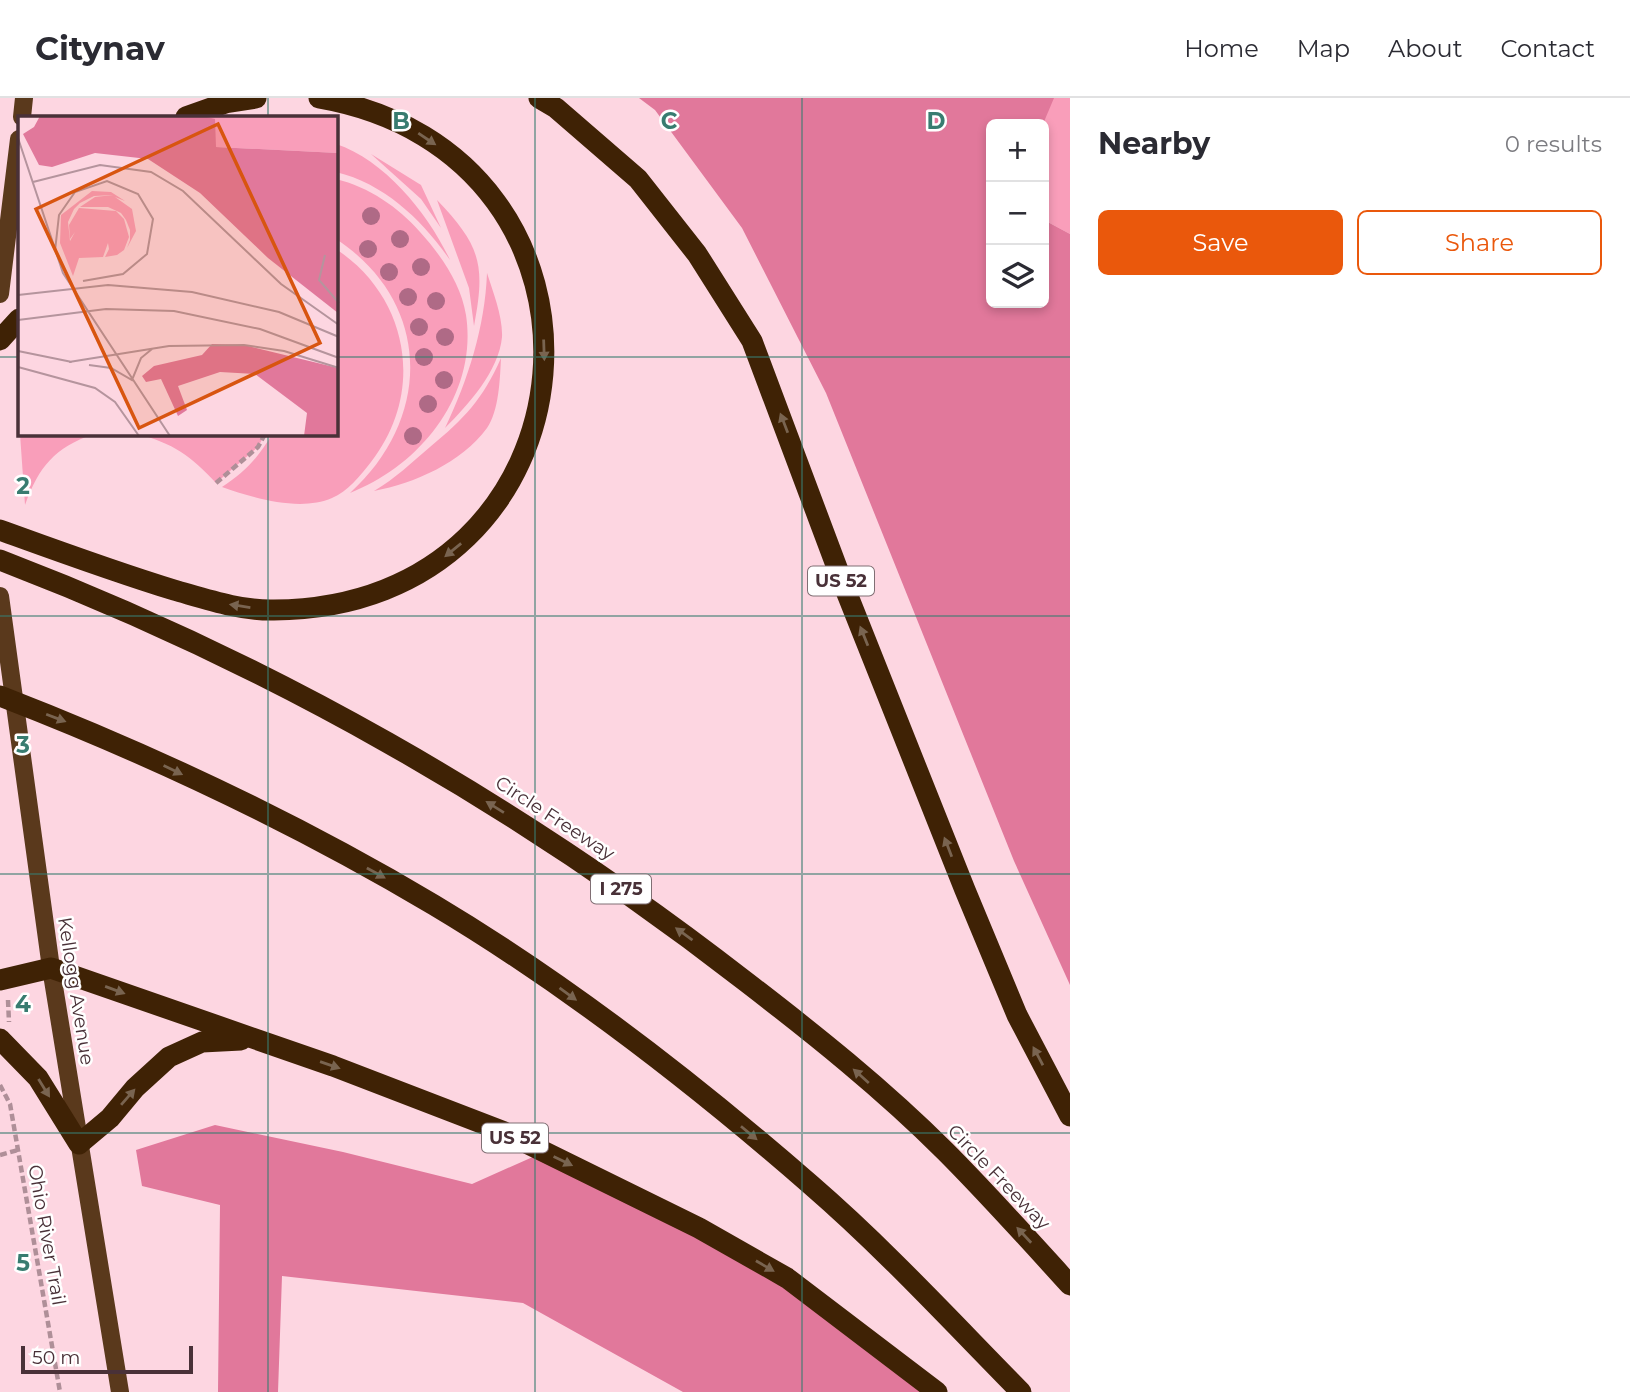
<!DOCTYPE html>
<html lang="en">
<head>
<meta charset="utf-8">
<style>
  body { margin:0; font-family:Montserrat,sans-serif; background:#f2f2f3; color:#2b2b33 }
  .controls { position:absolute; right:21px; top:21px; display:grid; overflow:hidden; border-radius:10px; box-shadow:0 4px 10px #0003 }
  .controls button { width:63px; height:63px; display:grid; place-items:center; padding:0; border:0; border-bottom:2px solid #e1e1e2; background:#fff; color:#2b2b33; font:35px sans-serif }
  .scale { position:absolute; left:21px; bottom:18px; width:172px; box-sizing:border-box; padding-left:7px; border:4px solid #493138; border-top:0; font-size:19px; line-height:24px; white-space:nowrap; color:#493138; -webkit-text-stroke:5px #fff; paint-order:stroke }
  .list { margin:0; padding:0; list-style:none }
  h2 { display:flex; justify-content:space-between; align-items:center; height:91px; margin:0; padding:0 28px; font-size:30px }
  h2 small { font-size:23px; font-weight:400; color:#7c7c81 }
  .actions { display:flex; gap:14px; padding:21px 28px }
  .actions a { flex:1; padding:16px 0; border:2px solid #ea580c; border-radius:10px; text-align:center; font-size:24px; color:#ea580c }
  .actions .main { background:#ea580c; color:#fff }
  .icon { flex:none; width:38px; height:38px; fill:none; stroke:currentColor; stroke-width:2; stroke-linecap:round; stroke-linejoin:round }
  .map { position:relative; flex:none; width:1070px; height:1294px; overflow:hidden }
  header { display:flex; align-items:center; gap:42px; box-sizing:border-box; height:98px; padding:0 35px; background:#fff; border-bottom:2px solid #e1e1e2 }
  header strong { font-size:33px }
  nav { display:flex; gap:38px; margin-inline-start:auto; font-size:24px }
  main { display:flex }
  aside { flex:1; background:#fff }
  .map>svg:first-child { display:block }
</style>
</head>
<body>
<header>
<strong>Citynav</strong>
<nav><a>Home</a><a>Map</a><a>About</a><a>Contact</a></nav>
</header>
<main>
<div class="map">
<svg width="1070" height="1294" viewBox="0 0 1070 1294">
  <rect width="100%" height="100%" fill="#fdd6e1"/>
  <path fill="#f99eba" d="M 851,0 L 1070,0 L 1070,136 L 1044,122 L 1044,26 L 991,26 Z
    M 336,46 C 385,62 429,117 450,162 C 422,122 385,86 336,74 Z
    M 371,56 L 421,87 L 441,130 L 421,101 Z
    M 336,81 C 369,89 398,109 420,134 C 441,157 461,186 466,217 C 478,297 420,368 350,395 C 433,320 432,204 336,141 Z
    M 437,102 C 480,147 486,166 474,228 L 469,190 Z
    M 336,151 C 410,200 425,295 371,364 C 361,377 347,394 332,400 C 300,414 253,400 222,389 C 245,374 259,359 272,336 L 336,336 Z
    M 487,175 C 493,194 503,219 502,239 C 499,273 468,307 445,330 C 468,282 485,229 487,175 Z
    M 501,260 C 500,281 499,313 487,330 C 461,365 415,385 374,393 C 396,380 411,365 430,349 C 464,321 483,301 501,260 Z
    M 20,336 L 93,336 C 55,350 39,368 25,407 Z
    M 137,336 L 265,336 L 258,349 L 216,385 C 191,358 173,345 137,336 Z"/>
  <path fill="#e1789b" d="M 639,0 L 1054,0 L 1043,26 L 991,26 L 991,205 L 1044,205 L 1044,122 L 1070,136 L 1070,887 L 1014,763 L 826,295 L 742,130 L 655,12 Z
    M 215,1027 L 343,1054 L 472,1086 L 544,1054 L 699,1130 L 937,1294 L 683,1294 L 523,1205 L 282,1178 L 278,1294 L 218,1294 L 220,1107 L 142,1088 L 136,1052 Z"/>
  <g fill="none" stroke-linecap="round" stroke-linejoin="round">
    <path stroke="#af8f98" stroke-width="4.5" stroke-dasharray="7 3.5" stroke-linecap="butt" d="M 216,385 L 258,349 L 265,336
      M 8,902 L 9,924
      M 0,987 L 10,1006 L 60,1294
      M 0,1057 L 18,1052"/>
    <path stroke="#5a391c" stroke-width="18" d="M 22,19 L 24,0
      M 0,196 L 19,41
      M 0,498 L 51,870 L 120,1294"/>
    <path stroke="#3f2205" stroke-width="21" d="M 539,0 L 556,10 L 638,81 L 697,156 L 752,243 L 842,483 L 965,792 L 1017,917 L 1070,1018
      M 186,19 L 225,5 L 256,0
      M 0,242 L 19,221
      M 0,432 C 58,453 115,474 174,492 C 206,501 241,513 274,512 C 607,510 643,56 319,0
      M 0,462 C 267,564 519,707 745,883 C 814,936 883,991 945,1053 C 988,1096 1029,1142 1070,1187
      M 0,598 C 150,656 296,725 434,807 C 568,887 694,985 811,1087 C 885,1151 952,1224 1021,1294
      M 0,882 L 51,870 L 333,968 L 502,1033 L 699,1130 L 787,1180 L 937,1294
      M 0,941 L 38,980 L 79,1046 L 110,1020 L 135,990 L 169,959 L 202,944 L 241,942"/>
  </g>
  <g fill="#af6a86">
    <circle cx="371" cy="118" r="9"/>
    <circle cx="400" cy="141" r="9"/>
    <circle cx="368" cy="151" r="9"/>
    <circle cx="421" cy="169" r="9"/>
    <circle cx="389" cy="174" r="9"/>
    <circle cx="408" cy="199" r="9"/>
    <circle cx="436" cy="203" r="9"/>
    <circle cx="419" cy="229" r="9"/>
    <circle cx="445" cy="239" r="9"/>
    <circle cx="424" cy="259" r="9"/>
    <circle cx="444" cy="282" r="9"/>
    <circle cx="428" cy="306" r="9"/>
    <circle cx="413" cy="338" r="9"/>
  </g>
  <defs><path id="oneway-solid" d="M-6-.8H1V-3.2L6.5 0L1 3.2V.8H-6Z" transform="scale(1.75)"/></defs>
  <g fill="#796450">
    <use href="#oneway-solid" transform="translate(427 41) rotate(34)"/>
    <use href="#oneway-solid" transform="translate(544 252) rotate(88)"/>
    <use href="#oneway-solid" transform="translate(784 325) rotate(-111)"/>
    <use href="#oneway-solid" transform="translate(453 452) rotate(141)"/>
    <use href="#oneway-solid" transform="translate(240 508) rotate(-171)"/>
    <use href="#oneway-solid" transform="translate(864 538) rotate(-112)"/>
    <use href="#oneway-solid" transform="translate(56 620) rotate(21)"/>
    <use href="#oneway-solid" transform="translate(173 672) rotate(26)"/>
    <use href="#oneway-solid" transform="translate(495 709) rotate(-148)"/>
    <use href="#oneway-solid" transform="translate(948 749) rotate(-111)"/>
    <use href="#oneway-solid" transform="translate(376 775) rotate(29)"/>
    <use href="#oneway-solid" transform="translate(684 836) rotate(-144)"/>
    <use href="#oneway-solid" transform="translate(115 892) rotate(20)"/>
    <use href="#oneway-solid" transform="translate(568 896) rotate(36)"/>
    <use href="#oneway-solid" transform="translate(1038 958) rotate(-118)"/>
    <use href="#oneway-solid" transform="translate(330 967) rotate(19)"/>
    <use href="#oneway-solid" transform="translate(861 978) rotate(-138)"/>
    <use href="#oneway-solid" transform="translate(44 990) rotate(58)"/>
    <use href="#oneway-solid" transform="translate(128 999) rotate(-49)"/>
    <use href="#oneway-solid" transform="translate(749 1035) rotate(40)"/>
    <use href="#oneway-solid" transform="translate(563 1063) rotate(26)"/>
    <use href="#oneway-solid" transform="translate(1024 1137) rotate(-133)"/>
    <use href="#oneway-solid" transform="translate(765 1168) rotate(30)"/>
  </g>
  <path fill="none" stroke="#387c70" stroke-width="2" stroke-opacity="0.55" d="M 268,0 L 268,19M 535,0 L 535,1294M 802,0 L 802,1294M 0,259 L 19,259M 336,259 L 1070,259M 268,336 L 268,1294M 0,518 L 1070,518M 0,776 L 1070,776M 0,1035 L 1070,1035"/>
  <g text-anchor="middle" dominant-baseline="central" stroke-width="5" stroke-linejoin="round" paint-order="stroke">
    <g fill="#fff" stroke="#806f74" stroke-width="2">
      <rect x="808" y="468.5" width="66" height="29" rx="5"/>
      <rect x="591" y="776.5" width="60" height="29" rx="5"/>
      <rect x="482" y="1025.5" width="66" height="29" rx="5"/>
    </g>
    <g font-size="18" font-weight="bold" fill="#493138">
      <text x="841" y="483">US 52</text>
      <text x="621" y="791">I 275</text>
      <text x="515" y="1040">US 52</text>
    </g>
    <g font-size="19" fill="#493138" stroke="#fff">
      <text transform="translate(555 720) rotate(33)">Circle Freeway</text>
      <text transform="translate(76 893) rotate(81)">Kellogg Avenue</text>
      <text transform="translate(999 1079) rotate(46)">Circle Freeway</text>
      <text transform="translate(47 1137) rotate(80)">Ohio River Trail</text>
    </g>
  </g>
  <g transform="translate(18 18)">
    <rect width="320" height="320" fill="#fdd6e1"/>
    <path d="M 65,0 L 320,0 L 320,37 L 198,31 ZM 74,75 L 93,76 L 107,85 L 97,81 L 114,93 L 118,115 L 109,132 L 112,124 L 112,114 L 108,104 L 103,97 L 90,91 L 62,91 L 77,81 L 95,79 L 76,80 L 62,87 L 56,93 L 50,106 L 52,125 L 57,116 L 52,123 L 51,109 L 61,92 L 98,95 L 106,103 L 111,121 L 106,134 L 99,139 L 87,141 L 91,133 L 90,127 L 85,141 L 61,142 L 55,160 L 42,127 L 43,99 Z" fill="#f99eba"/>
    <path d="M 22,0 L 185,0 L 197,3 L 198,31 L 320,37 L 320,197 L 250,142 L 182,77 L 130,43 L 77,37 L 34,51 L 21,49 L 5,18 L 16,11 ZM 194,228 L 226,229 L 320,252 L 320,320 L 286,320 L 289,297 L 237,258 L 202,256 L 160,270 L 169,294 L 160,300 L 143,263 L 128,266 L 124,260 L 136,250 L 184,239 Z" fill="#e1789b"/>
    <path fill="none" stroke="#b5949d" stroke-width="2" d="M 0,22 L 45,157 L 152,320M 15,66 L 82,49 L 133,56 L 165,75 L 263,168 L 321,209M 37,135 L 41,99 L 57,76 L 89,65 L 120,78 L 135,103 L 129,138 L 105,158 L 65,165M 307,139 L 301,164 L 321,187M 0,179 L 90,169 L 174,176 L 261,196 L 321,221M 0,204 L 88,193 L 156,195 L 242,213 L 321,242M 0,235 L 54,246M 51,246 L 151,230 L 226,229 L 266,235 L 321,252M 71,249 L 93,252 L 114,264 L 123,242 L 134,233M 0,251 L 77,272 L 97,286 L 121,320"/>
    <path fill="#d85510" fill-opacity="0.15" stroke="#d85510" stroke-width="3.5" d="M 200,8 L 302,227 L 121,312 L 18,93 Z"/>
    <rect width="320" height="320" fill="none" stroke="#493138" stroke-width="3.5"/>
  </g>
  <g font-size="23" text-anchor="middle" font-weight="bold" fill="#387c70" stroke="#fff" stroke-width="5" stroke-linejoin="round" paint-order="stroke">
    <text x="401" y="31">B</text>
    <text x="669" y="31">C</text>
    <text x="936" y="31">D</text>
    <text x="23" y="396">2</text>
    <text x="23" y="655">3</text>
    <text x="23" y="914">4</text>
    <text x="23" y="1173">5</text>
  </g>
</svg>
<div class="controls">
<button>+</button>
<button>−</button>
<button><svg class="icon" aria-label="layers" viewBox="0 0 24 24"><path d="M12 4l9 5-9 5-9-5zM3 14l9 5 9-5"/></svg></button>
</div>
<div class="scale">50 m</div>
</div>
<aside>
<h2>Nearby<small>0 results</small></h2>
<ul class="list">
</ul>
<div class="actions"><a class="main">Save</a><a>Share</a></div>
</aside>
</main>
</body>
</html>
